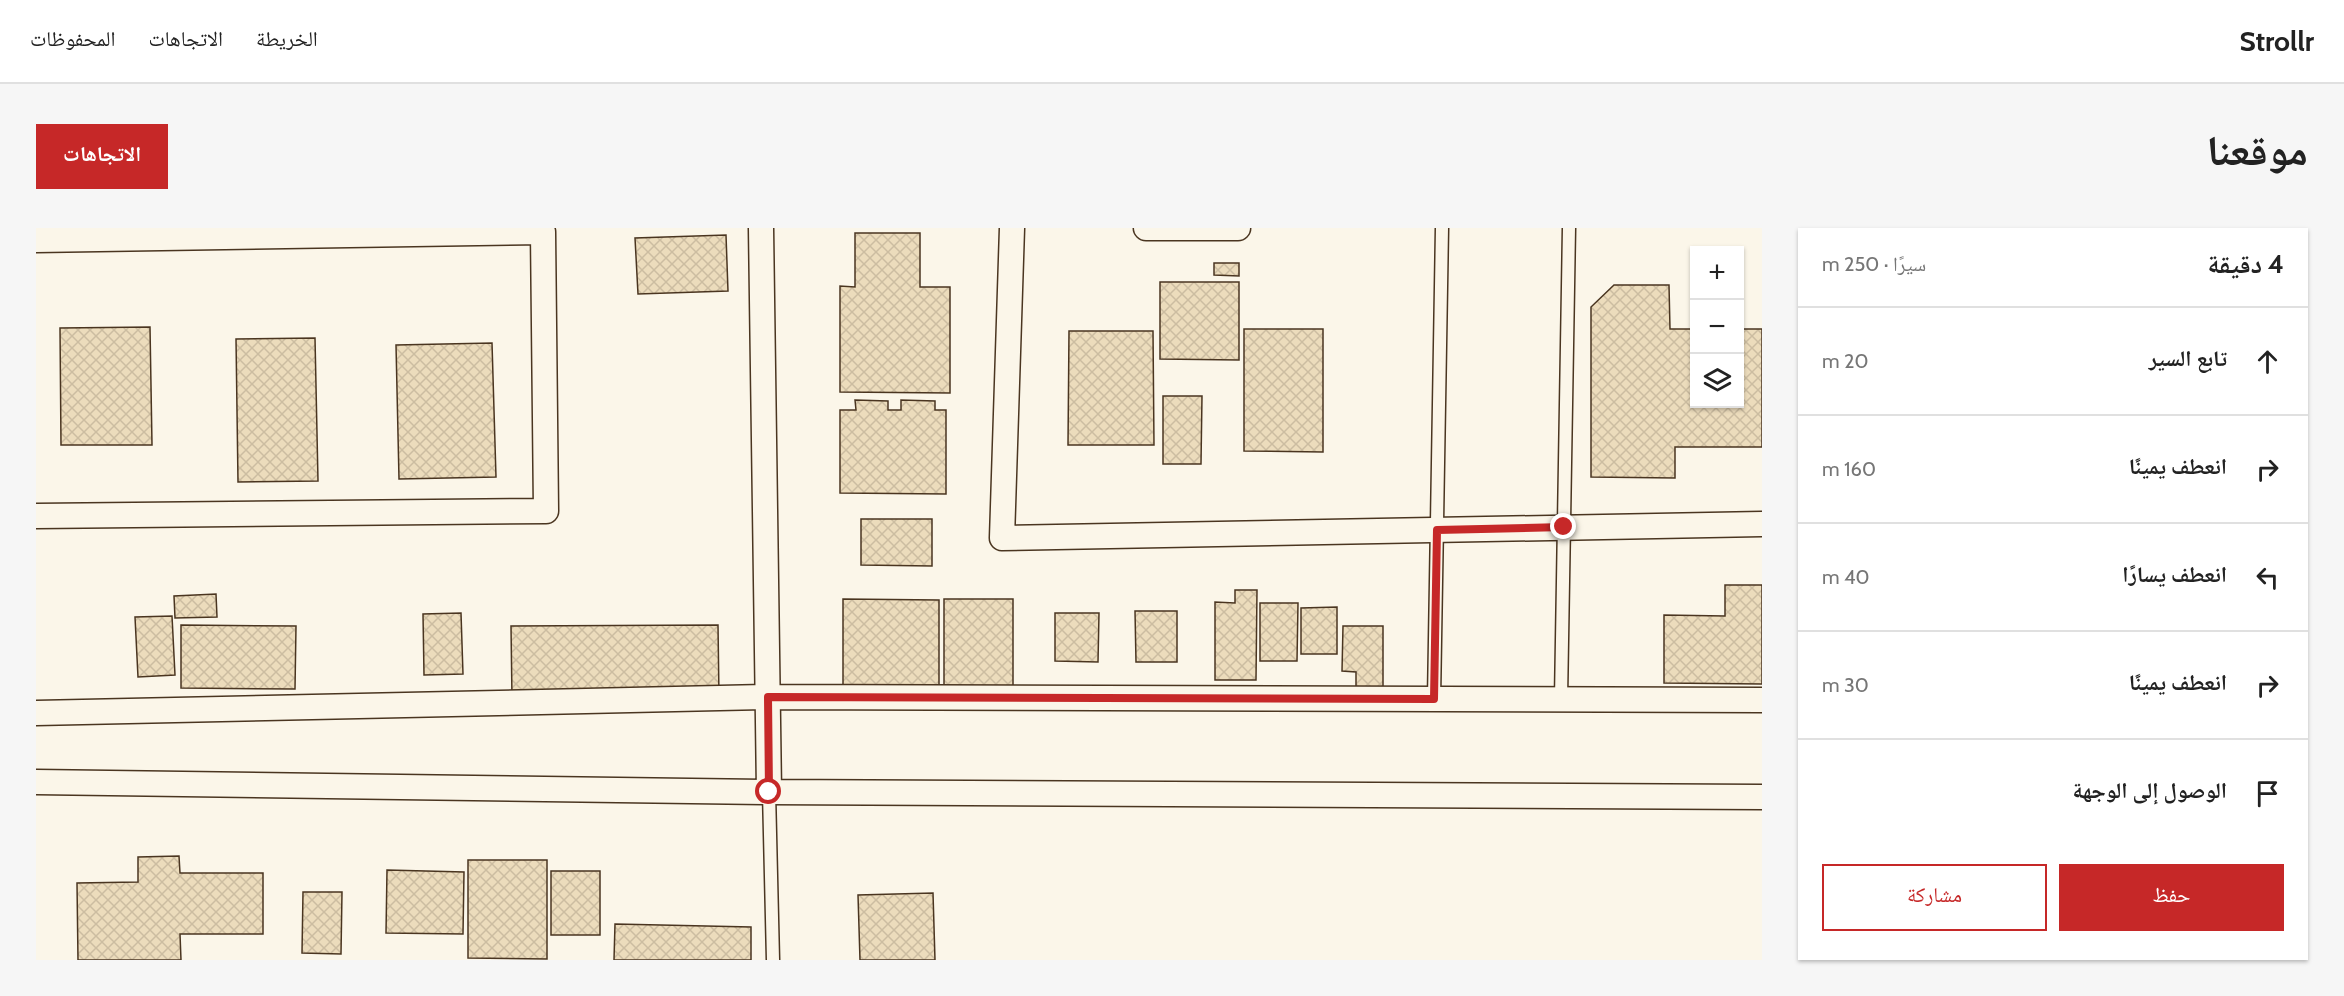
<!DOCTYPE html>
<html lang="ar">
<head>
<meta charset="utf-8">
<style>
  body { margin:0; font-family:Cabin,"Noto Naskh Arabic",sans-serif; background:#f6f6f6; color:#222; direction:rtl }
  .controls { position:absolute; right:18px; top:18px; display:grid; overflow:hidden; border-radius:0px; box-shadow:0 2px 4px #0004 }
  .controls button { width:54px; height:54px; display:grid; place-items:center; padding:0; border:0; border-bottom:2px solid #e0e0e0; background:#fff; color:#222; font:30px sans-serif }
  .stop { position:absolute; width:18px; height:18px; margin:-14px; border:4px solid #c62828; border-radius:50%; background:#fff }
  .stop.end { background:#c62828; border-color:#fff; box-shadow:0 2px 6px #0008 }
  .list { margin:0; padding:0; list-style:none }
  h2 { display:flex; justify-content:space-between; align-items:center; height:78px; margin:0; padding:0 24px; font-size:26px }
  h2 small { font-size:20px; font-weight:400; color:#767676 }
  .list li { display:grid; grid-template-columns:39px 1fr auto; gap:18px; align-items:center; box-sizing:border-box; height:108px; padding:0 24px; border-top:2px solid #e0e0e0 }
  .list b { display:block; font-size:22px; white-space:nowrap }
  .list em { font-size:20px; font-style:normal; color:#767676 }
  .actions { display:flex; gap:12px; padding:18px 24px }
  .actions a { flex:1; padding:14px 0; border:2px solid #c62828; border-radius:0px; text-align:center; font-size:21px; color:#c62828 }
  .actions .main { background:#c62828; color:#fff }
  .icon { flex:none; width:33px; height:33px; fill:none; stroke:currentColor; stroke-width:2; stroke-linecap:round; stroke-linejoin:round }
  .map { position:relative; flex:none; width:1726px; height:732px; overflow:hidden; direction:ltr; border-radius:0px }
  header { display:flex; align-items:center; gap:36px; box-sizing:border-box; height:84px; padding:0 30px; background:#fff; border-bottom:2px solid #e0e0e0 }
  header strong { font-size:28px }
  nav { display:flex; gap:33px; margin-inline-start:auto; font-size:21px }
  .intro { display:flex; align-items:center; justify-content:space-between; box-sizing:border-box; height:144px; padding:0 36px }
  h1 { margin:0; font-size:42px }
  .button { padding:15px 27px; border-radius:0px; background:#c62828; color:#fff; font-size:21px; font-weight:700 }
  main { display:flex; gap:36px; padding:0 36px }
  aside { flex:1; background:#fff; border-radius:0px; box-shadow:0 2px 4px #0004 }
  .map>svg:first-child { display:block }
</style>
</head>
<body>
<header>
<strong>Strollr</strong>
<nav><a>الخريطة</a><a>الاتجاهات</a><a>المحفوظات</a></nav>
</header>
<div class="intro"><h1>موقعنا</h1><a class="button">الاتجاهات</a></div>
<main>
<aside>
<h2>4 دقيقة<small>سيرًا · 250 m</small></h2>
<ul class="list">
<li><svg class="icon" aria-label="ahead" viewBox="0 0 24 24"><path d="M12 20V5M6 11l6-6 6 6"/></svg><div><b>تابع السير</b></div><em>20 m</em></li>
<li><svg class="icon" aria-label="right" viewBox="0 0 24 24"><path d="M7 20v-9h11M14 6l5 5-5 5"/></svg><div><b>انعطف يمينًا</b></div><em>160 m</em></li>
<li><svg class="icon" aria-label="left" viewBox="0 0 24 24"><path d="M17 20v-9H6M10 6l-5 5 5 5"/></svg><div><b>انعطف يسارًا</b></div><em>40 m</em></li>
<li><svg class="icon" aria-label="right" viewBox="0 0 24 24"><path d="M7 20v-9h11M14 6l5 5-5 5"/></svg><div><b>انعطف يمينًا</b></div><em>30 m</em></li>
<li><svg class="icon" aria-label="arrive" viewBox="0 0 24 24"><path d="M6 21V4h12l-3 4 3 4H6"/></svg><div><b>الوصول إلى الوجهة</b></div></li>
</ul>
<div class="actions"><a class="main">حفظ</a><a>مشاركة</a></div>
</aside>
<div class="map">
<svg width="1726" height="732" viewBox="0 0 1726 732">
  <defs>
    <pattern id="building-cross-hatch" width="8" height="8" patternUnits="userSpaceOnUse" patternTransform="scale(1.5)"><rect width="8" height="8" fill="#ecdcbc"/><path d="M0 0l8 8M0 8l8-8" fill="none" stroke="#ccbda1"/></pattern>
  </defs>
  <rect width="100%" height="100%" fill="#fbf6e9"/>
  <path fill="url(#building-cross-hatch)" stroke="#4a3520" stroke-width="1.5" d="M 819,5 L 884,5 L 884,59 L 914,59 L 914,165 L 804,164 L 804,58 L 819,59 Z
    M 690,7 L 692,63 L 602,66 L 599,10 Z
    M 1178,35 L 1203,35 L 1203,48 L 1178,47 Z
    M 1124,54 L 1203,54 L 1203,132 L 1124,131 Z
    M 1578,57 L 1633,57 L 1634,101 L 1658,101 L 1658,176 L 1704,176 L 1704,101 L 1726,101 L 1726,219 L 1639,219 L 1639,250 L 1555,249 L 1555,79 Z
    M 114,99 L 116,217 L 25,217 L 24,100 Z
    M 1208,101 L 1287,101 L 1287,224 L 1208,223 Z
    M 1033,103 L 1117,103 L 1118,217 L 1032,217 Z
    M 279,110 L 282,253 L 202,254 L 200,111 Z
    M 456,115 L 460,249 L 363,251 L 360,117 Z
    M 1127,168 L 1166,168 L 1165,236 L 1127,236 Z
    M 819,172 L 852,173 L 852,182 L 865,182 L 865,172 L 899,173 L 899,182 L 910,182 L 910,266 L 804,265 L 804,182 L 820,182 Z
    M 825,291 L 896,291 L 896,338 L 825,337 Z
    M 1689,357 L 1726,357 L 1726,456 L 1628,455 L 1628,387 L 1689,388 Z
    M 1199,362 L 1221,362 L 1220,452 L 1179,452 L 1179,374 L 1199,375 Z
    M 180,366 L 181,389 L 139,390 L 138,368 Z
    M 807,371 L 903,372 L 903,465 L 807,465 Z
    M 908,371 L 977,371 L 977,468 L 908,467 Z
    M 1224,375 L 1262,375 L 1261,433 L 1224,433 Z
    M 1301,379 L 1301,426 L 1265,426 L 1265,380 Z
    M 1099,383 L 1141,383 L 1141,434 L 1100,434 Z
    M 425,385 L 427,446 L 388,447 L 387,386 Z
    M 1019,385 L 1063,385 L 1062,434 L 1019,433 Z
    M 136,388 L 139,447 L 102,449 L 99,389 Z
    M 145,397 L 260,398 L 259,461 L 145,460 Z
    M 682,397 L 683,469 L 476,471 L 475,398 Z
    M 1307,398 L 1347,398 L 1347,462 L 1320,462 L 1320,444 L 1306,443 Z
    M 143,628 L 144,645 L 227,645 L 227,706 L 144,706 L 145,732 L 42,732 L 41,655 L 102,654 L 102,629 Z
    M 432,632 L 511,632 L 511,731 L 432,730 Z
    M 351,642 L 428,644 L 427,706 L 350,705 Z
    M 515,643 L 564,643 L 564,707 L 515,707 Z
    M 267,664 L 306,664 L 305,726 L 266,725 Z
    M 897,665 L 899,732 L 824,732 L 822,667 Z
    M 579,696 L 715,699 L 715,732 L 578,732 Z"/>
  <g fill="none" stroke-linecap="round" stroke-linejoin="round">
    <defs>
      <path id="service" d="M 1398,471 L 1406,0
        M 1525,471 L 1533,0
        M 733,564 L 737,732"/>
      <path id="minor" d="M 725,0 L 733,564
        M 976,0 L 966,310 L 1726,296
        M 1110,0 L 1202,0
        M 0,12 L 507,4 L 510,283 L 0,288
        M 0,485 L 732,469 L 1726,472
        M 0,554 L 733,564 L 1726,569"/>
    </defs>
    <use href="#service" stroke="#4a3520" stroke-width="15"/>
    <use href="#minor" stroke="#4a3520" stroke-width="27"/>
    <use href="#service" stroke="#fbf6e9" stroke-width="12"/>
    <use href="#minor" stroke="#fbf6e9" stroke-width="24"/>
  </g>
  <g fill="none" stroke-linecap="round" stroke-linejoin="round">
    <path stroke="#c62828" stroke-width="8" d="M 733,564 L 732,469 L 1398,471 L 1401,302 L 1528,299"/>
  </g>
</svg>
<div class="controls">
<button>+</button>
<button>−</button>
<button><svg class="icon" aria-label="layers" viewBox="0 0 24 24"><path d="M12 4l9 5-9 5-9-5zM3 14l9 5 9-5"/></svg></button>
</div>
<div class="stop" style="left:733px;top:564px"></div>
<div class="stop end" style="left:1528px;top:299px"></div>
</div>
</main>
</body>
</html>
